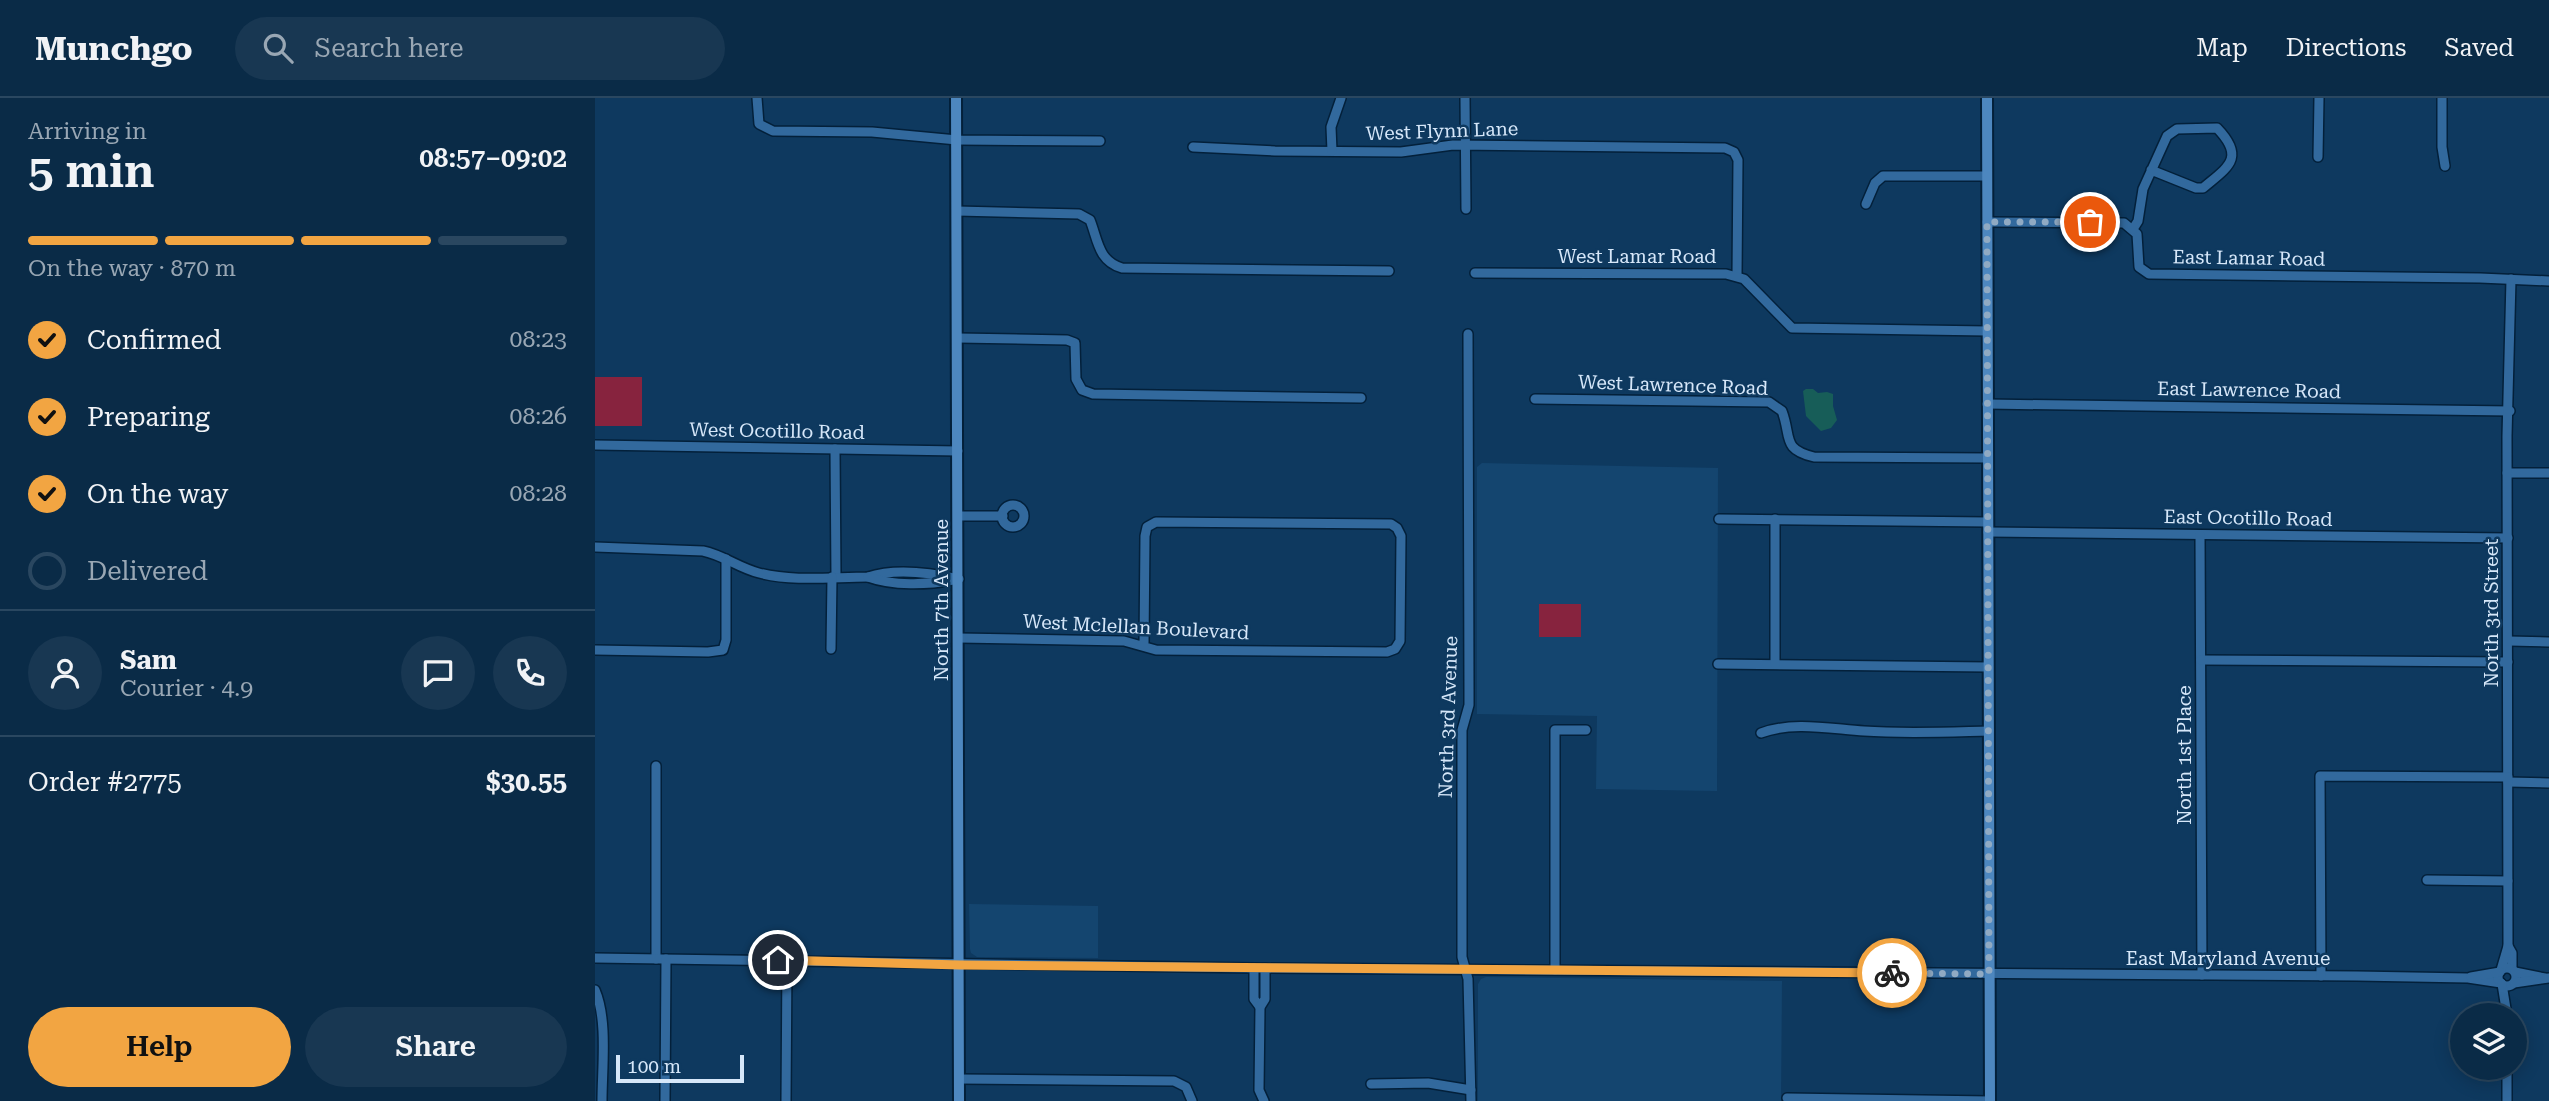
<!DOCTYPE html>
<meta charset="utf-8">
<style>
body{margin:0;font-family:"Roboto Serif",serif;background:#183752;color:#f1f3f6;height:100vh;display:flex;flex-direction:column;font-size:26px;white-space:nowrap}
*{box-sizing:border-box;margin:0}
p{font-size:23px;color:#99a7b4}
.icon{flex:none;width:38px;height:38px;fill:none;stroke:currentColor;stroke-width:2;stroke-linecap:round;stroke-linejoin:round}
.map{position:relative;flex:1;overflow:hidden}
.sheet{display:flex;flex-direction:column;background:#0a2b47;width:595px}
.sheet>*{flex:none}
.controls{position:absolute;left:1855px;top:905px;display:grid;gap:14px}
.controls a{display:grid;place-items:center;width:77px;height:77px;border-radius:50%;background:#0a2b47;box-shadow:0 4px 18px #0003,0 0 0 2px #2a4760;font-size:35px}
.scale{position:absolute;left:21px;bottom:18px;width:128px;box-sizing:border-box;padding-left:7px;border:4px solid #d6e7f9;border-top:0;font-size:19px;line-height:24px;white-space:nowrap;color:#d6e7f9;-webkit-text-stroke:5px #0e395f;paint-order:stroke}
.pin{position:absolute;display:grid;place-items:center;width:60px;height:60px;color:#fff;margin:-30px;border:4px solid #fff;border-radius:50%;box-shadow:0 2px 7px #0007}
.courier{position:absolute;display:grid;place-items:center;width:70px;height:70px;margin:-35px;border:5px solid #f2a542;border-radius:50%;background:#fff;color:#222;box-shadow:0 2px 9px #0007}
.headline em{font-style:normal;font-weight:600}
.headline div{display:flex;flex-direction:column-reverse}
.headline{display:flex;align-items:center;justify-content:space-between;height:119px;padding:0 28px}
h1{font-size:46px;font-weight:600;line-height:52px}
.bar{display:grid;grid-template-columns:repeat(4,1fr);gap:10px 7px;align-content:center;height:84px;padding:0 28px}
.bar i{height:9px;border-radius:5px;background:#2a4760}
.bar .current{background:#f2a542}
.bar p{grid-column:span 4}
.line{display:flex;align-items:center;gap:18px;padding:0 28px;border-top:2px solid #2a4760}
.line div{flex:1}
.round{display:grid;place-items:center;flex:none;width:74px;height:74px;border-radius:37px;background:#183752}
ol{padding:0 28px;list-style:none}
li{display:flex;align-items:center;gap:21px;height:77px}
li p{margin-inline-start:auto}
li .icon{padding:7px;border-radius:50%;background:#f2a542;color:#111;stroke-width:4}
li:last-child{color:#99a7b4}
li i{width:38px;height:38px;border:4px solid #2a4760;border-radius:50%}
.button{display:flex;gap:14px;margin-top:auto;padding:14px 28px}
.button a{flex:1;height:80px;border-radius:42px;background:#f2a542;color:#111;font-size:28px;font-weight:600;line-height:80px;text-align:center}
.button a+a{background:#183752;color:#f1f3f6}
header{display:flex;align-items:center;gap:42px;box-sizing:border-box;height:98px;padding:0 35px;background:#0a2b47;border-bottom:2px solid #2a4760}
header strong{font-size:33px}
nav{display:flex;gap:38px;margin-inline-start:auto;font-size:24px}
.search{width:490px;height:63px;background:#183752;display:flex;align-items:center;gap:18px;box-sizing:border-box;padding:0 24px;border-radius:38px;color:#99a7b4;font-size:26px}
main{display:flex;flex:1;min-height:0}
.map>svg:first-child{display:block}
.built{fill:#14456f}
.green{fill:#87233e}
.water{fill:#175d58}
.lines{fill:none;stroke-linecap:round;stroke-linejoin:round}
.minor-casing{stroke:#03203a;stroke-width:12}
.major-casing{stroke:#03203a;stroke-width:14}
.minor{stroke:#32699d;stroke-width:9}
.major{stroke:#4d87bf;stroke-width:10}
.done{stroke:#90aac3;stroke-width:7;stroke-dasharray:0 12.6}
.route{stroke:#f2a542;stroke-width:9}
.labels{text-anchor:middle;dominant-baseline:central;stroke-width:5;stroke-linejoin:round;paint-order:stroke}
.street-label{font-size:19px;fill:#d6e7f9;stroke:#0e395f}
</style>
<header>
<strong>Munchgo</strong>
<div class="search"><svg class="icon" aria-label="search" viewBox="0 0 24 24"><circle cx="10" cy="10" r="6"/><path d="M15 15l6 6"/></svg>Search here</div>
<nav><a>Map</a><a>Directions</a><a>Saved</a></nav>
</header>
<main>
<section class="sheet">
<div class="headline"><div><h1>5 min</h1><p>Arriving in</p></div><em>08:57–09:02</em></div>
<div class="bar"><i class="current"></i><i class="current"></i><i class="current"></i><i></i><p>On the way · 870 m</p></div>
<ol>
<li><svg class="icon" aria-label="check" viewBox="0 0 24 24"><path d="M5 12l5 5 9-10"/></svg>Confirmed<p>08:23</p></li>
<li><svg class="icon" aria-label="check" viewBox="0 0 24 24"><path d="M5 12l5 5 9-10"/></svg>Preparing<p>08:26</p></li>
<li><svg class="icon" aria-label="check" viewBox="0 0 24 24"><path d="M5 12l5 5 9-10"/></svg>On the way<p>08:28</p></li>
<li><i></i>Delivered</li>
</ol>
<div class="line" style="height:126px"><a class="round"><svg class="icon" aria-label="person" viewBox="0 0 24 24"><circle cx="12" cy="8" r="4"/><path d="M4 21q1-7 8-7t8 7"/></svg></a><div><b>Sam</b><p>Courier · 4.9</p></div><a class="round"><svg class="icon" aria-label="chat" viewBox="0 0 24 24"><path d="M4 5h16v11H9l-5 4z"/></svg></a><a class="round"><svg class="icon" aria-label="phone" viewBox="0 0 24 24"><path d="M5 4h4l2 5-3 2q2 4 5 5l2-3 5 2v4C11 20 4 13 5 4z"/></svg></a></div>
<div class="line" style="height:91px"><div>Order #2775</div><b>$30.55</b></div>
<div class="button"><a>Help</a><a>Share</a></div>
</section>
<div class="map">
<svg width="1954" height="1003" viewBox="0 0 1954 1003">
<rect width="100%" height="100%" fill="#0e395f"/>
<g class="built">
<polygon points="887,365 1123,370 1122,693 1001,691 1002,618 882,616 882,369"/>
<polygon points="374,806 503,808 503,860 382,859 376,855 375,851"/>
<polygon points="891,879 1187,883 1186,1003 883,1003 883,886 886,881"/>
</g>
<g class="green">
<rect x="0" y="279" width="47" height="49"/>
<rect x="944" y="506" width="42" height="33"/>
</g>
<polygon class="water" points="1211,291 1218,291 1223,295 1232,294 1238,296 1238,308 1242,322 1236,330 1226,333 1211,318 1208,293"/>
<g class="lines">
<g class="minor-casing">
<g id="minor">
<polyline points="162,0 164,26 178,33 277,34 362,42 505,43"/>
<polyline points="870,0 871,111"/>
<polyline points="1847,0 1847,49 1850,68"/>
<polyline points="598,49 680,53 806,54 858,47 1130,50 1139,54 1143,62 1142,178"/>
<polyline points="737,53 736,29 746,0"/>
<polyline points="1723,59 1724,0"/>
<polyline points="1271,106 1280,85 1288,78 1392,78"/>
<path d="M362 113 484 116 495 122C503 142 503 163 527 170L794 173"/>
<polyline points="1392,124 1529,125 1542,136 1544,169 1554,176 1885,180 1954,183"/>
<path d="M1538 131 1543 123 1548 91 1572 38 1582 31 1622 30C1651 60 1633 69 1608 90H1601L1556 72"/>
<polyline points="880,175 1131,176 1149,181 1197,230 1392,233"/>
<polyline points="873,236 874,591 874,607 867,632 867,859 873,881 876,1003"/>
<polyline points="363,240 472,242 480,245 481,281 487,292 498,296 766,300"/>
<path d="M940 301 1174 304 1187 313C1197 339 1186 351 1219 359L1393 360"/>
<polyline points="1392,306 1915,313"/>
<polyline points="0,347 363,353"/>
<polyline points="240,351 241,479"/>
<polyline points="1912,375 1954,375"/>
<circle cx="418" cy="418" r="11"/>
<polyline points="363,418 408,418"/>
<polyline points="1124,421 1393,424"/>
<polyline points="1393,434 1913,440"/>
<polyline points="1605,437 1607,877"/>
<path d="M0 449 108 453C128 457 144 470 164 475 198 484 238 479 273 479 300 470 337 475 364 481"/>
<path d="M273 479C298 488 332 487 358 482"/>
<polyline points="364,540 529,543 561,552 792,554 800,551 805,543 806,438 802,430 796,426 561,424 552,429 550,438 549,547"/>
<polyline points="1914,543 1954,544"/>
<polyline points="236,551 237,479"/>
<polyline points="0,552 113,554 128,552 131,542 131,461"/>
<polyline points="1606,562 1913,564"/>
<polyline points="1123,566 1393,569"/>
<polyline points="1180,566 1180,421"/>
<path d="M1166 635C1198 623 1236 631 1269 633 1310 636 1353 634 1394 633"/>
<polyline points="61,668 61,861"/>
<polyline points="1913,684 1954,685"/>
<polyline points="1832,782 1913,783"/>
<polyline points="1913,848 1917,855 1917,871"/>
<polyline points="0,860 659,870 1762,878 1873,880 1906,885"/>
<circle cx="1912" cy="879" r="9"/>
<polyline points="659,870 659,901 665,909"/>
<polyline points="960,872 960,632 991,632"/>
<polyline points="1906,872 1913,848 1912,338 1916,181"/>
<polyline points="1920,874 1950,880"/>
<polyline points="1726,878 1725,678 1913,679"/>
<polyline points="1876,879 1905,874"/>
<polyline points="1919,885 1954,880"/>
<polyline points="1907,886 1912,917"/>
<path d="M0 892C13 922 7 970 7 1003"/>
<polyline points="1912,970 1912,1003"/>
<polyline points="364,981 579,983 591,989 597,1003"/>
<polyline points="776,986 833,985 876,992"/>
<polyline points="1192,1000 1395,1003"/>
<polyline points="70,1003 71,861"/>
<polyline points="191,1003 192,862"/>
<polyline points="669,1003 664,992 665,909 670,901 670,870"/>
</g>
</g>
<g class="major-casing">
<g id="major">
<polyline points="361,0 364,1003"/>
<polyline points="1392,0 1395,1003"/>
</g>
</g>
<use href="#minor" class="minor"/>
<use href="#major" class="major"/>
</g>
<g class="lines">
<polyline class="done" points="1297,875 1394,876 1392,124 1495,124"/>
<polyline class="route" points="183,862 365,867 1297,875"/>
</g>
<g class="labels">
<g class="street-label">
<text transform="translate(847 33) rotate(-2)">West Flynn Lane</text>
<text x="1042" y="158">West Lamar Road</text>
<text transform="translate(1654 160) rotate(1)">East Lamar Road</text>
<text transform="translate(1078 287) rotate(2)">West Lawrence Road</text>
<text transform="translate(1654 292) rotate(1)">East Lawrence Road</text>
<text transform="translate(182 333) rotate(1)">West Ocotillo Road</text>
<text transform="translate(1653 420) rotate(1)">East Ocotillo Road</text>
<text transform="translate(346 502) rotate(-90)">North 7th Avenue</text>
<text transform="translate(1896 515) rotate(-90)">North 3rd Street</text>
<text transform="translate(541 529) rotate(3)">West Mclellan Boulevard</text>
<text transform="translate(853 619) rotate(-88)">North 3rd Avenue</text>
<text transform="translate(1589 657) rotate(-90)">North 1st Place</text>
<text x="1633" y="860">East Maryland Avenue</text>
</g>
</g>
</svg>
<div class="controls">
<a><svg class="icon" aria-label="layers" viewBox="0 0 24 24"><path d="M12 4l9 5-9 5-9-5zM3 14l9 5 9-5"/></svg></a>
</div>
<div class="scale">100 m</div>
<div class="pin" style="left:1495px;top:124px;background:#ea580c"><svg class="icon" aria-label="bag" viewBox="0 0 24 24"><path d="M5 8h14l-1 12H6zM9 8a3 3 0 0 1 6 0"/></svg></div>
<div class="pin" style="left:183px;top:862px;background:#1f2937"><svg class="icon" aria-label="home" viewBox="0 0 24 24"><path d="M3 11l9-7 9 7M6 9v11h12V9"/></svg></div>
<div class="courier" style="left:1297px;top:875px"><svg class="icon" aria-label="bike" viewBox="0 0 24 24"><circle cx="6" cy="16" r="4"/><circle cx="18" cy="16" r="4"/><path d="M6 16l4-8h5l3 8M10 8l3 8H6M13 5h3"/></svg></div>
</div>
</main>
